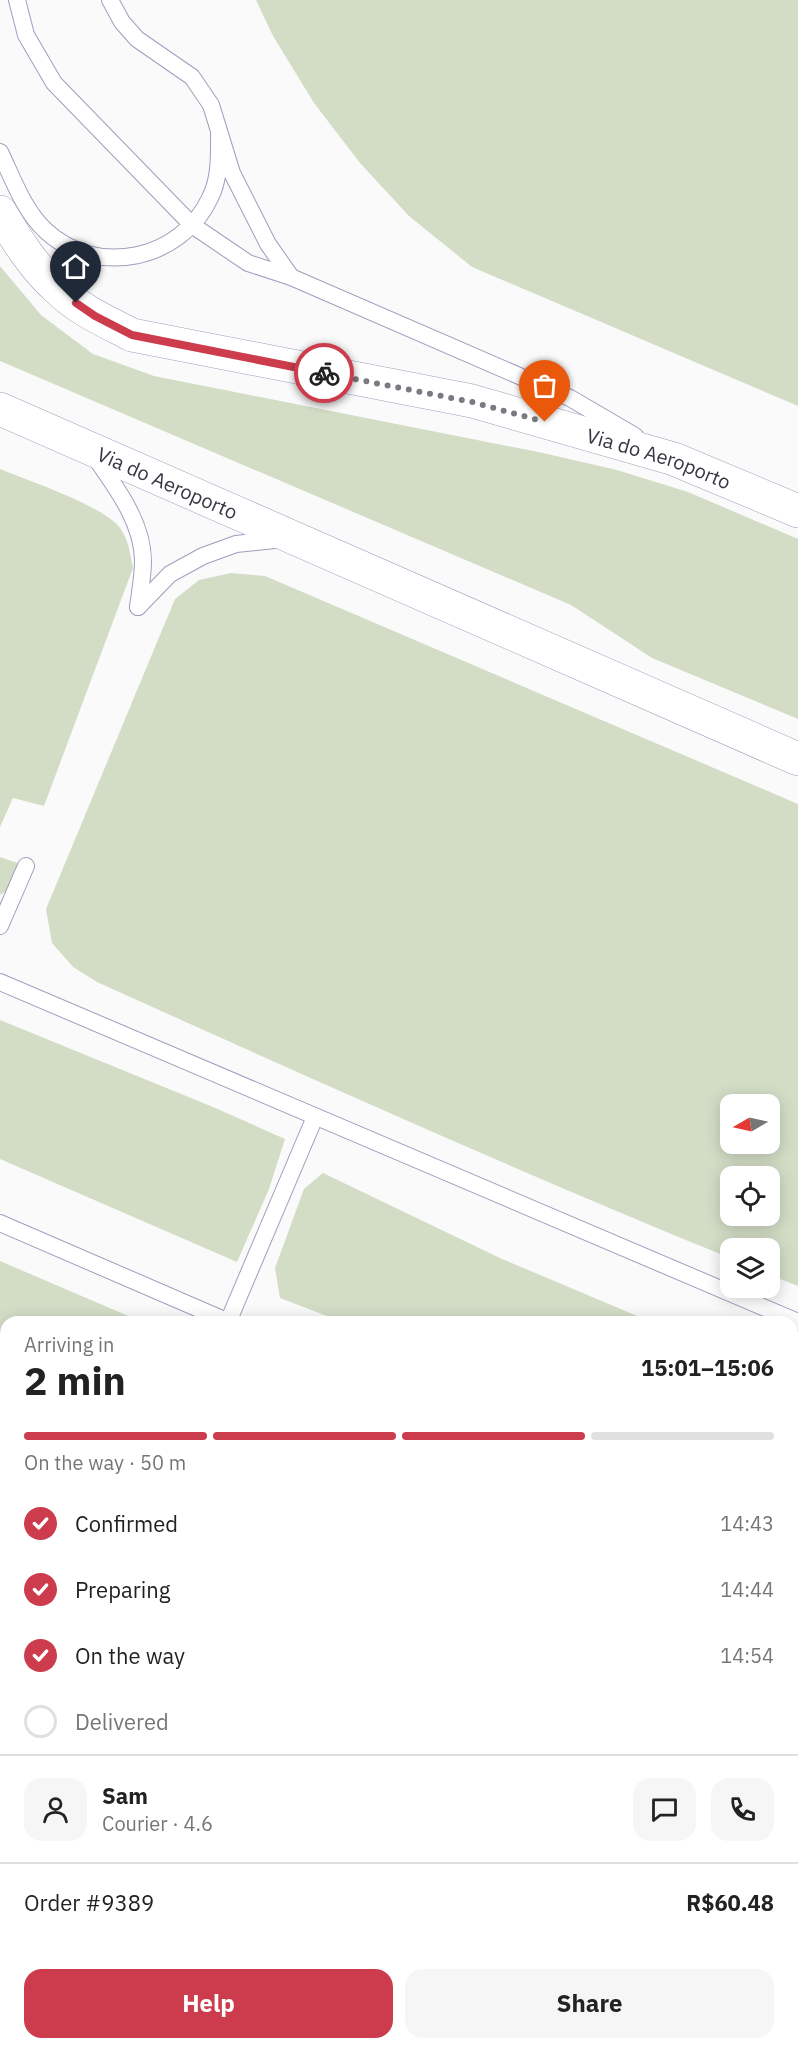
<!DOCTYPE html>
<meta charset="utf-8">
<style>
body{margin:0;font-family:"IBM Plex Sans",sans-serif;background:#f6f6f6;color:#222;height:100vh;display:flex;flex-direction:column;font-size:22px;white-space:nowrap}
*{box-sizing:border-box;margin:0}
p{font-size:20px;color:#767676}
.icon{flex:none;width:33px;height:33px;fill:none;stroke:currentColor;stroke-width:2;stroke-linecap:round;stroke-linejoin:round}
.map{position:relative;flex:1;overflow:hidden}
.drawer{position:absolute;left:0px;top:1316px;width:798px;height:734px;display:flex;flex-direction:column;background:#fff;border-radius:18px 18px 0 0;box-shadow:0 3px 15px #0003}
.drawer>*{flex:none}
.needle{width:39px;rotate:261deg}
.tools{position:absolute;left:720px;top:1094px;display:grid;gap:12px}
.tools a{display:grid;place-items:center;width:60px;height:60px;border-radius:12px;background:#fff;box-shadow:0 3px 15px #0003;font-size:30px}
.pin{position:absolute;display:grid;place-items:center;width:51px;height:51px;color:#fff;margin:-62px -26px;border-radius:50% 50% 50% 0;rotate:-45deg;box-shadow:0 0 6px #0007}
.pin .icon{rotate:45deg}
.courier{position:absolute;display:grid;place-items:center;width:60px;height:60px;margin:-30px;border:4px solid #cc3c4c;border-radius:50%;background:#fff;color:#222;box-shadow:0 2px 8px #0007}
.headline em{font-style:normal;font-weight:800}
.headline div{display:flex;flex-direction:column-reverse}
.headline{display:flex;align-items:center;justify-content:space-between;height:102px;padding:0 24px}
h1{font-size:39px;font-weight:800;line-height:45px}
.bar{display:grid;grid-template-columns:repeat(4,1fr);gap:9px 6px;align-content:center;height:72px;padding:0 24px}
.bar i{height:8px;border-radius:4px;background:#e0e0e0}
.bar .active{background:#cc3c4c}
.bar p{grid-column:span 4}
.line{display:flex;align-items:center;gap:15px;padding:0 24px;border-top:2px solid #e0e0e0}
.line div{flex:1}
.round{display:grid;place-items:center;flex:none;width:63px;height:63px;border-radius:18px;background:#f6f6f6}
ol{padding:0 24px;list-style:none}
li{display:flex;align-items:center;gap:18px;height:66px}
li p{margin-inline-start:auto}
li .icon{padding:6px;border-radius:50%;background:#cc3c4c;color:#fff;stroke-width:4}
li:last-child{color:#767676}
li i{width:33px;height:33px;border:3px solid #e0e0e0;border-radius:50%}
.primary-button{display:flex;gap:12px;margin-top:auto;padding:12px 24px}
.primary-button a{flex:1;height:69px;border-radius:18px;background:#cc3c4c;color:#fff;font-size:24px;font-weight:800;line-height:69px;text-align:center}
.primary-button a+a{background:#f6f6f6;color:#222}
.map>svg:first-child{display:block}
.green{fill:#d3ddc6;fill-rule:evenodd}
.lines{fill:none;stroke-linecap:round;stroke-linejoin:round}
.lane-casing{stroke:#a19dbd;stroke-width:18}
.secondary-casing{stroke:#a19dbd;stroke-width:34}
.lane{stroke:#fff;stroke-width:16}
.secondary{stroke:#fff;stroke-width:33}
.done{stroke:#7b7a82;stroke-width:6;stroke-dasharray:0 10.8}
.route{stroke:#cc3c4c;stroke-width:8}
.labels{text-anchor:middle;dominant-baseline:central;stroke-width:4.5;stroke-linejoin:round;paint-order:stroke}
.street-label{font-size:20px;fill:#363542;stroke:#fff}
</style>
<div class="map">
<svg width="798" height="2048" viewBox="0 0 798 2048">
<rect width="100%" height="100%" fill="#fafafa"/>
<g class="green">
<polygon points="256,0 798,0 798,406 472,267 409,216 360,163 314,103 273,36"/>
<polygon points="0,266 41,315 93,354 154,376 543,453 617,470 688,492 798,539 798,719 652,658 571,605 0,361"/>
<path d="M0 469C27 480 106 507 120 528 129 541 130 553 133 568L44 806 13 798 0 827Z"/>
<path d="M231 573 265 576 798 804V1286L770 1275V1248H730V1258C517 1171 307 1077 97 982L73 967 52 943 46 909 175 599 199 580ZM730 1104H770V1143H730ZM730 1176H770V1215H730Z"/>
<polygon points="0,857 26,866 19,882 0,895"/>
<polygon points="0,1020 213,1107 285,1139 269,1189 237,1262 0,1159"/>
<polygon points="323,1173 500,1258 649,1321 340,1321 280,1298 275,1268 304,1189"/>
<polygon points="0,1261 140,1321 6,1322 6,1800 0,1814"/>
<polygon points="792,1382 798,1385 798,1504 792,1502"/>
<polygon points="792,1605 798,1608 798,1908 792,1922"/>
<polygon points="6,1853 6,2043 324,2043 322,2048 0,2048 0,1867"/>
<polygon points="798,1988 798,2048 773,2048 775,2043 792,2043 792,2002"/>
<polygon points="352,2043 740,2043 738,2048 350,2048"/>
</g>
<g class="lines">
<g class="lane-casing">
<g id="lane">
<polyline points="17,0 26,35 54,83 192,225 248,263 291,277 570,398 635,436"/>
<polyline points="110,0 122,22 137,39 192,77 211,105 232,173 268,244 291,277"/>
<path d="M0 152C13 179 24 211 46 231 97 278 181 260 210 198 220 178 219 157 219 135"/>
<path d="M94 456C115 486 143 522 143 561 143 576 140 592 138 607"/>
<polyline points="138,607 170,574 203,556 236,544 284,539"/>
<polyline points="0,926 26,866"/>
<polyline points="0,982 798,1322"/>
<polyline points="0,1223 229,1322"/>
<polyline points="228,1322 315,1117"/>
<polyline points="792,1564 798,1566"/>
<polyline points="0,1857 6,1843"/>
<polyline points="792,1963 798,1949"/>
<polyline points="338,2048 340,2043"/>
<polyline points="755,2048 757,2043"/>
</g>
</g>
<g class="secondary-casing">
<g id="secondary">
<path id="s1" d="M0 212C16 239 34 268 58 289 78 309 107 322 132 335L472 401 674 459 798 511"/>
<path id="s2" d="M0 409 798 759"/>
</g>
</g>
<use href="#lane" class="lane"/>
<use href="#secondary" class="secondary"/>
</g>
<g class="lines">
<polyline class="done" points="324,373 472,402 545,422"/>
<polyline class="route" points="76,303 95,316 132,335 324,373"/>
</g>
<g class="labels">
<g class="street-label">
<text stroke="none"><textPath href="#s1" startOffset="726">Via do Aeroporto</textPath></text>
<text stroke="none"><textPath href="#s2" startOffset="183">Via do Aeroporto</textPath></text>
</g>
</g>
</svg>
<div class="tools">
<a><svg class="needle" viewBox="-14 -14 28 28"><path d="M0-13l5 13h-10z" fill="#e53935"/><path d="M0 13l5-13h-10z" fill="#767676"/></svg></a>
<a><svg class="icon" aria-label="locate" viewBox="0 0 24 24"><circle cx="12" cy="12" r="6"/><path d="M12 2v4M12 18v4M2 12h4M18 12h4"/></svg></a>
<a><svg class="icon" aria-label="layers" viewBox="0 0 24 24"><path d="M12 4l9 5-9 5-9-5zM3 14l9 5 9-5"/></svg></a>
</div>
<div class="pin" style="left:545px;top:422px;background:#ea580c"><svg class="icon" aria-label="bag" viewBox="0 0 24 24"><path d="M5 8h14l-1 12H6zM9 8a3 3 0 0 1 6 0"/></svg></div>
<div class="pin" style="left:76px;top:303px;background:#1f2937"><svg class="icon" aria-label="home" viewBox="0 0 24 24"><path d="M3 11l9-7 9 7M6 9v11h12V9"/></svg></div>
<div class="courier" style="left:324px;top:373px"><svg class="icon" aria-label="bike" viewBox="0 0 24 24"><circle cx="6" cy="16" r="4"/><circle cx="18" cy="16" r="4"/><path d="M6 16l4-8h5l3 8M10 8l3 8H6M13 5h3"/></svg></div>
<section class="drawer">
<div class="headline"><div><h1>2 min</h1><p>Arriving in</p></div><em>15:01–15:06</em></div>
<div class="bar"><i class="active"></i><i class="active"></i><i class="active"></i><i></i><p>On the way · 50 m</p></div>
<ol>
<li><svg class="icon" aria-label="check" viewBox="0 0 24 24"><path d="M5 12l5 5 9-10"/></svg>Confirmed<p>14:43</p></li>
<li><svg class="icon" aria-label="check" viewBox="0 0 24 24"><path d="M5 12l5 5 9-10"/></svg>Preparing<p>14:44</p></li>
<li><svg class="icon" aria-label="check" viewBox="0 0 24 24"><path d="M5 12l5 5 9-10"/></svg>On the way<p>14:54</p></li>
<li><i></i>Delivered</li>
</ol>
<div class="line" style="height:108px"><a class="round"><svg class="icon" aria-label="person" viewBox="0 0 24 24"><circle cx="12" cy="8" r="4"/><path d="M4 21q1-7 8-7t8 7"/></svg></a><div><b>Sam</b><p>Courier · 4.6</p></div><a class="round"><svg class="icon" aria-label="chat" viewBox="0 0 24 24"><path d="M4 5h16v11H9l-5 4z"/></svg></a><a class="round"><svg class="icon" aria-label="phone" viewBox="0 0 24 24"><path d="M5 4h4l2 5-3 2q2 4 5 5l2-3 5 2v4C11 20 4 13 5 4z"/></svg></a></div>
<div class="line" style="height:78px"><div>Order #9389</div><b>R$60.48</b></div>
<div class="primary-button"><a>Help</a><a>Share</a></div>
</section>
</div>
